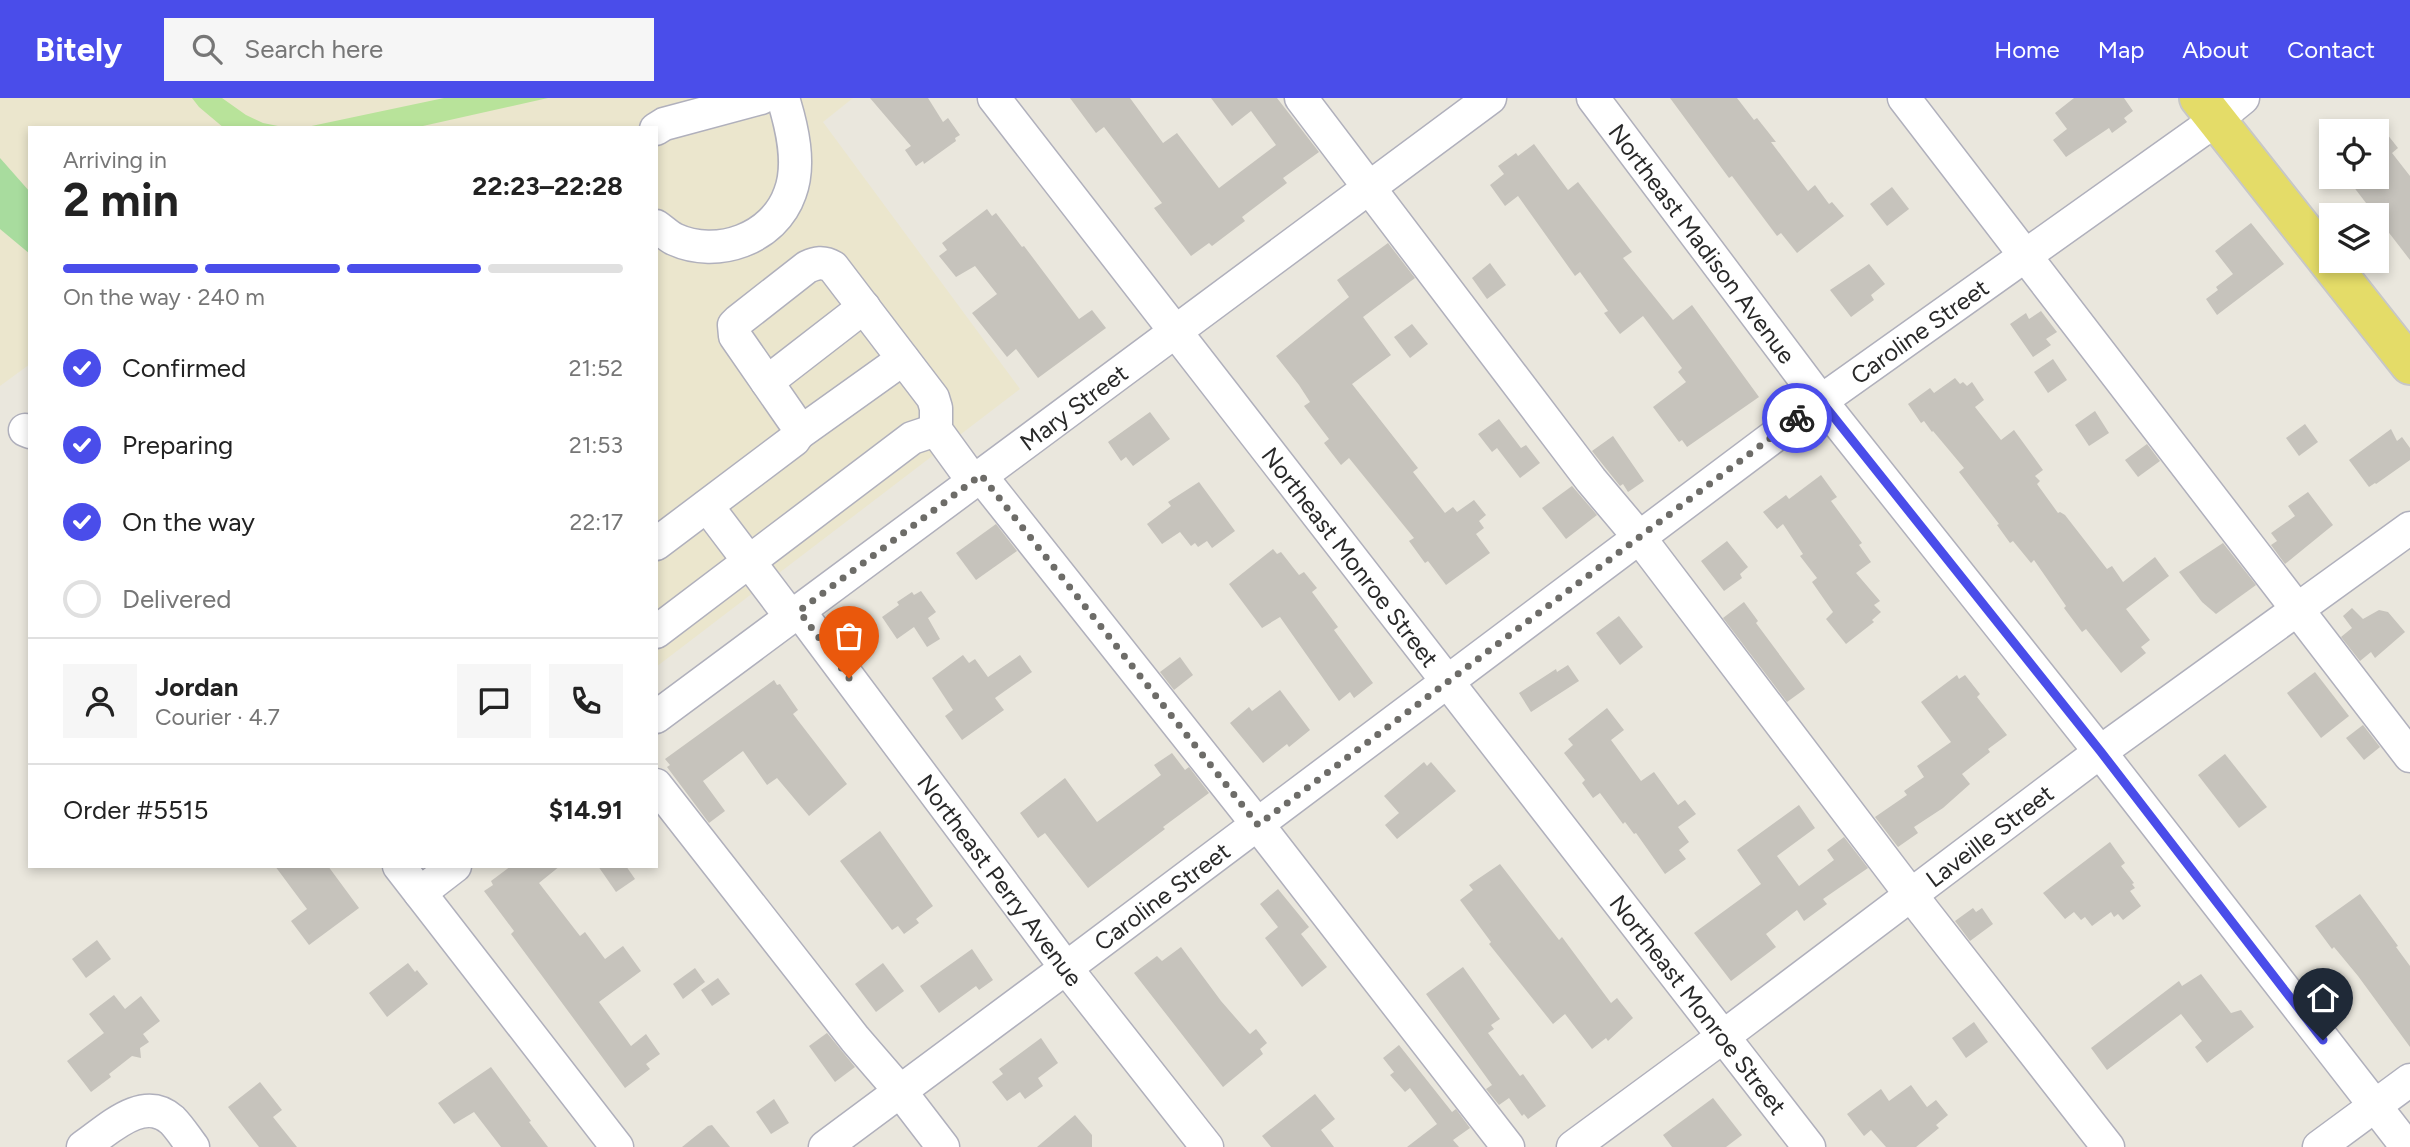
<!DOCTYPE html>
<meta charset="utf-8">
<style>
body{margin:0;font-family:Figtree,sans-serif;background:#f6f6f6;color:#222;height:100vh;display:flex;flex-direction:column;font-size:26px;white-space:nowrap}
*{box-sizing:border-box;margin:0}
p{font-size:23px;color:#767676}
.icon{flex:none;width:38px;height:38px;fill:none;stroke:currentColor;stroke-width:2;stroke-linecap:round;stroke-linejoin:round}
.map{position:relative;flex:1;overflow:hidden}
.panel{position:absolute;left:28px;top:28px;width:630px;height:742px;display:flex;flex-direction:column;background:#fff;border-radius:0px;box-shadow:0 4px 10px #0003}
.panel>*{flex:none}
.tools{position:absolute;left:2319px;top:21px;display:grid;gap:14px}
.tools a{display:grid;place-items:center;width:70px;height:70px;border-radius:0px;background:#fff;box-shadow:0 4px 10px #0003;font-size:35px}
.pin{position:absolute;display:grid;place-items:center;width:60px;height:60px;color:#fff;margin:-72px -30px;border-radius:50% 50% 50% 0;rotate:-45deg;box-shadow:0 0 7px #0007}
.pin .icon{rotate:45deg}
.courier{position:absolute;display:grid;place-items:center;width:70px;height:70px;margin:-35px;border:5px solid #4a4dea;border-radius:50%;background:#fff;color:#222;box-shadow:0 2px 9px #0007}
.headline em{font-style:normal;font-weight:700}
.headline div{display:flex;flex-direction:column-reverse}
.headline{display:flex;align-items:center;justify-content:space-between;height:119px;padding:0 35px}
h1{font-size:46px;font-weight:700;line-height:52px}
.bar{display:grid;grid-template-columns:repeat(4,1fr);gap:10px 7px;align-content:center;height:84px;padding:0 35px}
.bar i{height:9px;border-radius:5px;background:#e0e0e0}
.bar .current{background:#4a4dea}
.bar p{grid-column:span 4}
.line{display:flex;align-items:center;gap:18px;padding:0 35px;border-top:2px solid #e0e0e0}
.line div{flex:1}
.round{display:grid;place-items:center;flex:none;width:74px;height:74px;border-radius:0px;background:#f6f6f6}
ol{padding:0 35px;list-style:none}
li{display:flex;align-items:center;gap:21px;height:77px}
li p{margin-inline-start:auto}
li .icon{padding:7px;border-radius:50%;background:#4a4dea;color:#fff;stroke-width:4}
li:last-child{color:#767676}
li i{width:38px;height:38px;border:4px solid #e0e0e0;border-radius:50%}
header{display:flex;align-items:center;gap:42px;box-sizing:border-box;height:98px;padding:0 35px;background:#4a4dea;color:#fff}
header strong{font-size:33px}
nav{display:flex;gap:38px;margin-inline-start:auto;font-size:24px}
.search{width:490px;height:63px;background:#f6f6f6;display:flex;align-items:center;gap:18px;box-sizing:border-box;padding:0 24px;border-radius:0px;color:#767676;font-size:26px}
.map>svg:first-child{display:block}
.education{fill:#ebe6cd}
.green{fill:#a8dc9e}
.pitch{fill:#b8e39a}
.building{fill:#c6c3bc}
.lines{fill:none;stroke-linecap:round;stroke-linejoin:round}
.minor-casing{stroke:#b0b0bc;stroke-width:35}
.major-casing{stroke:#c7c7c7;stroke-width:42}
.minor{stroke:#fff;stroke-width:32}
.major{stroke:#e4dc68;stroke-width:38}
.done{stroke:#6d6c68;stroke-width:7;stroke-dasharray:0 12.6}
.route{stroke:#4a4dea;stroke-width:9}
.labels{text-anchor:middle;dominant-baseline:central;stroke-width:5;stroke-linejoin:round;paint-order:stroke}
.street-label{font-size:24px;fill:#292929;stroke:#fff}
</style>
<header>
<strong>Bitely</strong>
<div class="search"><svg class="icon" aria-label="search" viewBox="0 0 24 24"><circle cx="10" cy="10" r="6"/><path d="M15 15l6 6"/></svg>Search here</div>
<nav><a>Home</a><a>Map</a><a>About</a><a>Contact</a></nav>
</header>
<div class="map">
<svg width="2410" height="1049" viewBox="0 0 2410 1049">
<rect width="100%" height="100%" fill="#eae7dd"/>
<polygon class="education" points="0,0 853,0 823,24 1020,291 656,569 656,30 30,30 30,266 0,288"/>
<polygon class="green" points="0,60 30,94 30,156 0,131"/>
<polygon class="pitch" points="192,0 222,0 246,17 263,25 283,29 302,30 444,0 548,0 414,30 224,30 199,9"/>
<g class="building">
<polygon points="870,0 928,0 943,24 948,20 960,37 955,40 956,43 924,66 923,63 916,68 905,52 911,48"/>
<polygon points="1070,0 1130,0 1163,45 1177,35 1219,90 1276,47 1251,13 1232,28 1211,0 1277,0 1319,54 1283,80 1287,85 1242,119 1245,123 1212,148 1209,145 1191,158 1154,110 1162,105 1104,29 1096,35"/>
<polygon points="1670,0 1737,0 1754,22 1757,20 1776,44 1771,44 1808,93 1815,87 1829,106 1832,104 1844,118 1797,155 1781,135 1777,138 1732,78 1729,80"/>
<polygon points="2074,0 2124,0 2133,13 2124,20 2127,24 2112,35 2109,30 2066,59 2053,42 2067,31 2055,15"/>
<polygon points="2376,22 2398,50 2392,55 2410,78 2410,162 2346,79 2376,79"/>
<polygon points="1534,46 1568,92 1578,84 1632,154 1623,160 1673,222 1692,207 1759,299 1687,349 1682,342 1679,344 1653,309 1686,284 1678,274 1682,270 1643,218 1620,236 1604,215 1608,213 1580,174 1575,178 1518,98 1505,108 1490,87 1504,76 1498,68 1516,55 1518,58"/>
<polygon points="1892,89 1909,111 1887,128 1870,106"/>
<polygon points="987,111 992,118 996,115 1022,149 1024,148 1079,221 1092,212 1106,230 1038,280 1016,251 1007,259 972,215 997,196 975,168 956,179 939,158 947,152 942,145"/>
<polygon points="2251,125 2284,166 2217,217 2206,201 2218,192 2216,189 2233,176 2215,153"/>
<polygon points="1388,145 1415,180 1363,219 1391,257 1352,286 1418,370 1413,374 1445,415 1453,409 1457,414 1474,402 1486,417 1479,423 1484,430 1476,436 1490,455 1446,487 1428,463 1425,465 1409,443 1414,440 1349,360 1341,367 1324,345 1329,341 1304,308 1310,304 1299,287 1276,258 1349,199 1337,182"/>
<polygon points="1490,165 1506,187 1487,201 1472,180"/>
<polygon points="1869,166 1885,186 1871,197 1874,202 1851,219 1830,192"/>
<polygon points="2041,213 2057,234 2046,241 2051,247 2033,259 2010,226 2026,215 2029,221"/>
<polygon points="1412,226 1428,246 1410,260 1394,239"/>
<polygon points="2053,261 2067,282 2048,295 2034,274"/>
<polygon points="1955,280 1960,286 1963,284 1967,288 1972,284 1984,302 1975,309 2001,342 2014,332 2043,372 2035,378 2040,383 2037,386 2058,415 2060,414 2065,417 2107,471 2112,468 2123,484 2155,459 2169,478 2126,511 2150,542 2141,549 2146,555 2121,575 2086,531 2082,534 2064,510 2066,508 2034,462 2031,465 2013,443 2010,445 1997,427 1999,426 1959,374 1964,370 1933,333 1932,334 1924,323 1921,325 1908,306 1930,290 1934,295"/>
<polygon points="2095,313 2109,335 2089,348 2075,327"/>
<polygon points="1150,314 1170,341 1133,368 1126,359 1121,363 1108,344"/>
<polygon points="1499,321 1521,350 1526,347 1540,365 1520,380 1497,350 1492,354 1478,336"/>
<polygon points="2305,326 2318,344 2299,358 2286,340"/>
<polygon points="2391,331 2397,343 2402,339 2410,350 2410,362 2376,386 2375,385 2369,389 2349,362"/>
<polygon points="1613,338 1644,383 1628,394 1623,386 1620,388 1592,353"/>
<polygon points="2147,346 2160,363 2138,379 2125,362"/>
<polygon points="1821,377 1837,399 1831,403 1862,445 1859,447 1871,464 1856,475 1880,503 1874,507 1881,514 1872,522 1874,524 1846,546 1826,521 1833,514 1812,484 1817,480 1800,458 1803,456 1783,426 1777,431 1763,414 1786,397 1789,401"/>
<polygon points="1199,384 1235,433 1212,450 1207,443 1198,449 1195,445 1191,448 1180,434 1162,446 1147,426 1171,408 1168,404"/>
<polygon points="1572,388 1597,417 1566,441 1542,410"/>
<polygon points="2308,394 2333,427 2285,466 2271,447 2277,443 2271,435 2295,418 2288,408"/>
<polygon points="996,426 1017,453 976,482 956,455"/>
<polygon points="1727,443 1748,469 1740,476 1742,480 1724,493 1701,463"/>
<polygon points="2223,445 2256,487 2216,516 2202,504 2179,474"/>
<polygon points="1273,451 1277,456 1281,454 1299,477 1304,474 1317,490 1312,494 1338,529 1334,532 1373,585 1354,600 1350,594 1339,603 1280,519 1262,530 1229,486"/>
<polygon points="921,493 936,514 928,520 940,541 927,549 914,529 897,541 882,519 899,507 897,504 912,494 914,497"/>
<polygon points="1744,504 1758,523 1756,525 1805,591 1787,604 1723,520"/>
<polygon points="2352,510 2363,521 2379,512 2388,514 2405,534 2375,560 2371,554 2360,563 2341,539 2352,530 2343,518"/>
<polygon points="1619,518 1643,549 1620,567 1596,535"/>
<polygon points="963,557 969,565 975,561 988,579 1020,557 1032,574 995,600 1004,612 962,642 945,618 953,612 932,580"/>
<polygon points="1180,559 1193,577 1174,592 1160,574"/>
<polygon points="1568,567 1579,583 1531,614 1519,595 1556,571 1557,574"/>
<polygon points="2315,574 2349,618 2321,640 2287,595"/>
<polygon points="1957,577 1959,581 1965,577 1980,596 1977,599 2007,637 1988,651 1990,654 1962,676 1970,686 1943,710 1914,729 1918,735 1898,749 1875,719 1907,697 1904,693 1924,679 1917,668 1951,644 1921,604"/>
<polygon points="774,582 777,587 780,586 798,612 793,616 847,686 809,718 777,680 767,687 743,653 703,683 725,713 709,725 667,669 670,667 665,661"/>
<polygon points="1280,592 1310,632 1289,649 1287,646 1263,665 1230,625 1249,609 1252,613"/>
<polygon points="1607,610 1624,632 1611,642 1641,683 1654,674 1678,707 1685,702 1696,716 1678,729 1689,744 1679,752 1686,761 1665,776 1636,735 1634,736 1625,724 1623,726 1600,695 1593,700 1582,685 1585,682 1564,655 1573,647 1568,641"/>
<polygon points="2363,627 2380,649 2364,662 2346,640"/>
<polygon points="1172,655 1185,672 1189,669 1209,695 1163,729 1165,731 1088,790 1045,735 1038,740 1020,715 1065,680 1097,724 1161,677 1154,667"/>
<polygon points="2225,656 2267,709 2239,730 2198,677"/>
<polygon points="1424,664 1427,668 1431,664 1456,693 1397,741 1385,727 1399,715 1384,698"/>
<polygon points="1799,707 1815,730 1777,758 1799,788 1834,762 1827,752 1844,739 1868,770 1823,801 1827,806 1804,823 1797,812 1766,836 1776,849 1731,883 1694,835 1761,786 1737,752"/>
<polygon points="880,733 933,808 916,821 919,825 904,836 898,828 892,832 840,763"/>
<polygon points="2110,744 2125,765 2121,768 2134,785 2132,786 2135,790 2130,793 2141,808 2123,822 2118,816 2114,819 2111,814 2092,828 2085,819 2081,822 2074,814 2065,821 2043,795"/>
<polygon points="1500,766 1559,842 1562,839 1611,905 1617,900 1633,920 1608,943 1606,940 1592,951 1565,916 1553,926 1489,846 1491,844 1460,802 1473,792 1469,787"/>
<polygon points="275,768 328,768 359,810 309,847 291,823 307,811"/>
<polygon points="511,768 560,768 539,785 580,838 585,834 605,861 623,848 641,873 599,904 631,948 646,936 660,956 646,966 650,971 625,990 511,836 514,833 484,793 493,787 491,783"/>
<polygon points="598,768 626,768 635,781 616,794"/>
<polygon points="1278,791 1309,829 1301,836 1327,869 1302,889 1265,840 1278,829 1260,806"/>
<polygon points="2360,796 2398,848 2396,849 2410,868 2410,949 2358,878 2334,849 2332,851 2315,828"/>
<polygon points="1973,810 1976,814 1982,810 1993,826 1970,843 1955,823"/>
<polygon points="97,842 111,861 86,880 72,861"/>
<polygon points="1181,849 1221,903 1248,934 1250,936 1256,931 1267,945 1260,951 1263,956 1223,989 1134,875 1157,858 1162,863"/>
<polygon points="972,851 993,882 979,892 976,888 939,915 920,888"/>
<polygon points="408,865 415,874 417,872 428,886 387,919 369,895"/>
<polygon points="883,865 904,893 876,914 855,886"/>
<polygon points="1463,869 1500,921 1491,927 1494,931 1488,935 1520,978 1523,976 1546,1008 1528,1021 1524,1016 1522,1018 1509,1000 1499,1007 1486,991 1492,987 1426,896"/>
<polygon points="695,870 705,884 683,901 673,886"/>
<polygon points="2201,876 2231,915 2241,912 2254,929 2207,965 2195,949 2202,943 2181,916 2107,972 2091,950 2179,883 2182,888"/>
<polygon points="718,880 730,896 712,908 701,892"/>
<polygon points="114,897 125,911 141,898 160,923 143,936 149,944 140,950 141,960 132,958 109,976 111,979 91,994 67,963 104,935 89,916"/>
<polygon points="1974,924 1988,944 1966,960 1952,940"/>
<polygon points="827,935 855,969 835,984 809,948"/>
<polygon points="1041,940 1058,965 1038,980 1043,988 1025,1001 1020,994 1007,1003 992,984 1003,976 999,971"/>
<polygon points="1399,947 1452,1014 1456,1011 1470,1030 1453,1042 1459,1049 1407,1049 1437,1026 1410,990 1405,994 1390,977 1394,974 1383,960"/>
<polygon points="491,969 531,1023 529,1024 548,1049 501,1049 474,1014 454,1026 438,1005"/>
<polygon points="260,984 282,1012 273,1019 297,1049 259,1049 228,1009"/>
<polygon points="1911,987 1927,1009 1936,1002 1948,1017 1936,1027 1939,1030 1916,1049 1886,1049 1871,1032 1864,1038 1847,1016 1881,991 1889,1003"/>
<polygon points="1315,996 1335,1021 1321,1032 1334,1049 1271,1049 1262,1038"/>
<polygon points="1713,1000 1742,1037 1726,1049 1672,1049 1663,1037"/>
<polygon points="774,1001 789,1025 771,1036 756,1014"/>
<polygon points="1075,1017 1092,1037 1092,1049 1037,1049"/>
<polygon points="712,1027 730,1049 682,1049 708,1028"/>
</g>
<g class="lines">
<g class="minor-casing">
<g id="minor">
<path id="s1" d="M994 0 1809 1049"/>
<polyline points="1301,0 1591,382 1639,439 1911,797 2108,1049"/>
<path id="s2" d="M1593 0 1821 303 2100 654 2407 1049"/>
<polyline points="1904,0 2410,658"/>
<polyline points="656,31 664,26 761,0"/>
<path d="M656 128C662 132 668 138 674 141 717 161 774 141 790 95 801 66 792 29 783 0"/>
<polyline points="767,284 864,209"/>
<polyline points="25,332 30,334"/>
<polyline points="798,336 903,261"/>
<polyline points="980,377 1258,727 1508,1049"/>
<polyline points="707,408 791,519"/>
<path d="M656 446 794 342 798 336 796 326 735 238 734 227 738 223 807 169C816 165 823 163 833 169L933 300 936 310V332L973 383"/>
<path id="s3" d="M799 513 1066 870 1207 1049"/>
<polyline points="656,534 912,340 936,332"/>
<path id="s4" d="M656 619 1490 0"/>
<polyline points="656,687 855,941 900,993 943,1049"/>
<polyline points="399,768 617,1049"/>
<polyline points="420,795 455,768"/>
<path d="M83 1049C108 1032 143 996 172 1022 180 1030 186 1040 193 1049"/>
<path id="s5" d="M825 1049 1066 870 1821 303 2216 22 2243 0"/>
<path id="s6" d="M1573 1049 1724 938 2100 654 2410 430"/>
<polyline points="2319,1049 2410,982"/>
</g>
</g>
<g class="major-casing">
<polyline id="major" points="2199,0 2410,267"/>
</g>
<use href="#minor" class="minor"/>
<use href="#major" class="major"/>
</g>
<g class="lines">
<polyline class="done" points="849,580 799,513 981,377 1258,727 1797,320"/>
<polyline class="route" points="1797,320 1821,303 2101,654 2323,942"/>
</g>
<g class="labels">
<g class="street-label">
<text stroke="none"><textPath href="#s2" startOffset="182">Northeast Madison Avenue</textPath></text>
<text stroke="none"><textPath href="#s5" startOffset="1365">Caroline Street</textPath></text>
<text stroke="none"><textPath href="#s4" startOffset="520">Mary Street</textPath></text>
<text stroke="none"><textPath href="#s1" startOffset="581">Northeast Monroe Street</textPath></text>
<text stroke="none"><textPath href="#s6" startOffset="520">Laveille Street</textPath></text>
<text stroke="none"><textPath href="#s3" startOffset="336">Northeast Perry Avenue</textPath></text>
<text stroke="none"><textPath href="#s5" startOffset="420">Caroline Street</textPath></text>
<text stroke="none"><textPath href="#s1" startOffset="1148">Northeast Monroe Street</textPath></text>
</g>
</g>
</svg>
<div class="tools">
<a><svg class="icon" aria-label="locate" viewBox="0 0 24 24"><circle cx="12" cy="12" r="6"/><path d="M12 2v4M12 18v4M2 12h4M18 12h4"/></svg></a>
<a><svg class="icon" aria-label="layers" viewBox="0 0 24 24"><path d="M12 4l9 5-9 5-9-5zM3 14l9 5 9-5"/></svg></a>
</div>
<div class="pin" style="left:849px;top:580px;background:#ea580c"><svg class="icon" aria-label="bag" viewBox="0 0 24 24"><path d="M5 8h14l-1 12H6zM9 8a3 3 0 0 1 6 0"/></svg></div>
<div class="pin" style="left:2323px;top:942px;background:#1f2937"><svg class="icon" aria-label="home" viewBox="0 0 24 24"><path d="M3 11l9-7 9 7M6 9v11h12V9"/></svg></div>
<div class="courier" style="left:1797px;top:320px"><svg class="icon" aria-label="bike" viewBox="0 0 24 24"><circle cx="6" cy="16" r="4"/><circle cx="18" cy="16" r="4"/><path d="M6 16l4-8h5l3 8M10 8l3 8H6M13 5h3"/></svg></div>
<section class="panel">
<div class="headline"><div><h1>2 min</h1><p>Arriving in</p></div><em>22:23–22:28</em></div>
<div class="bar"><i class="current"></i><i class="current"></i><i class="current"></i><i></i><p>On the way · 240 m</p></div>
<ol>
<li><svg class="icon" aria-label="check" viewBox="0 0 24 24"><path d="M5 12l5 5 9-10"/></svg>Confirmed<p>21:52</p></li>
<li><svg class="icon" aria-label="check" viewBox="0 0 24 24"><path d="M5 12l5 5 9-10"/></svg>Preparing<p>21:53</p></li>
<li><svg class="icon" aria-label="check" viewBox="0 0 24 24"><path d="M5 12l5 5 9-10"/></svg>On the way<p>22:17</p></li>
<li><i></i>Delivered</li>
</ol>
<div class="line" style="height:126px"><a class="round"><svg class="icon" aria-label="person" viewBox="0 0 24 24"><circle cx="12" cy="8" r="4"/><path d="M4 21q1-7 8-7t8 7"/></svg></a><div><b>Jordan</b><p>Courier · 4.7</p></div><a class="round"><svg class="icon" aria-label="chat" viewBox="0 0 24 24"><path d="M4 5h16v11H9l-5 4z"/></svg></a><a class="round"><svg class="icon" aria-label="phone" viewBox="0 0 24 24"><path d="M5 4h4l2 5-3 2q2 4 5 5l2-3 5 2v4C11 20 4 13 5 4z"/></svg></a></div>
<div class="line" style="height:91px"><div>Order #5515</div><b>$14.91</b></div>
</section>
</div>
